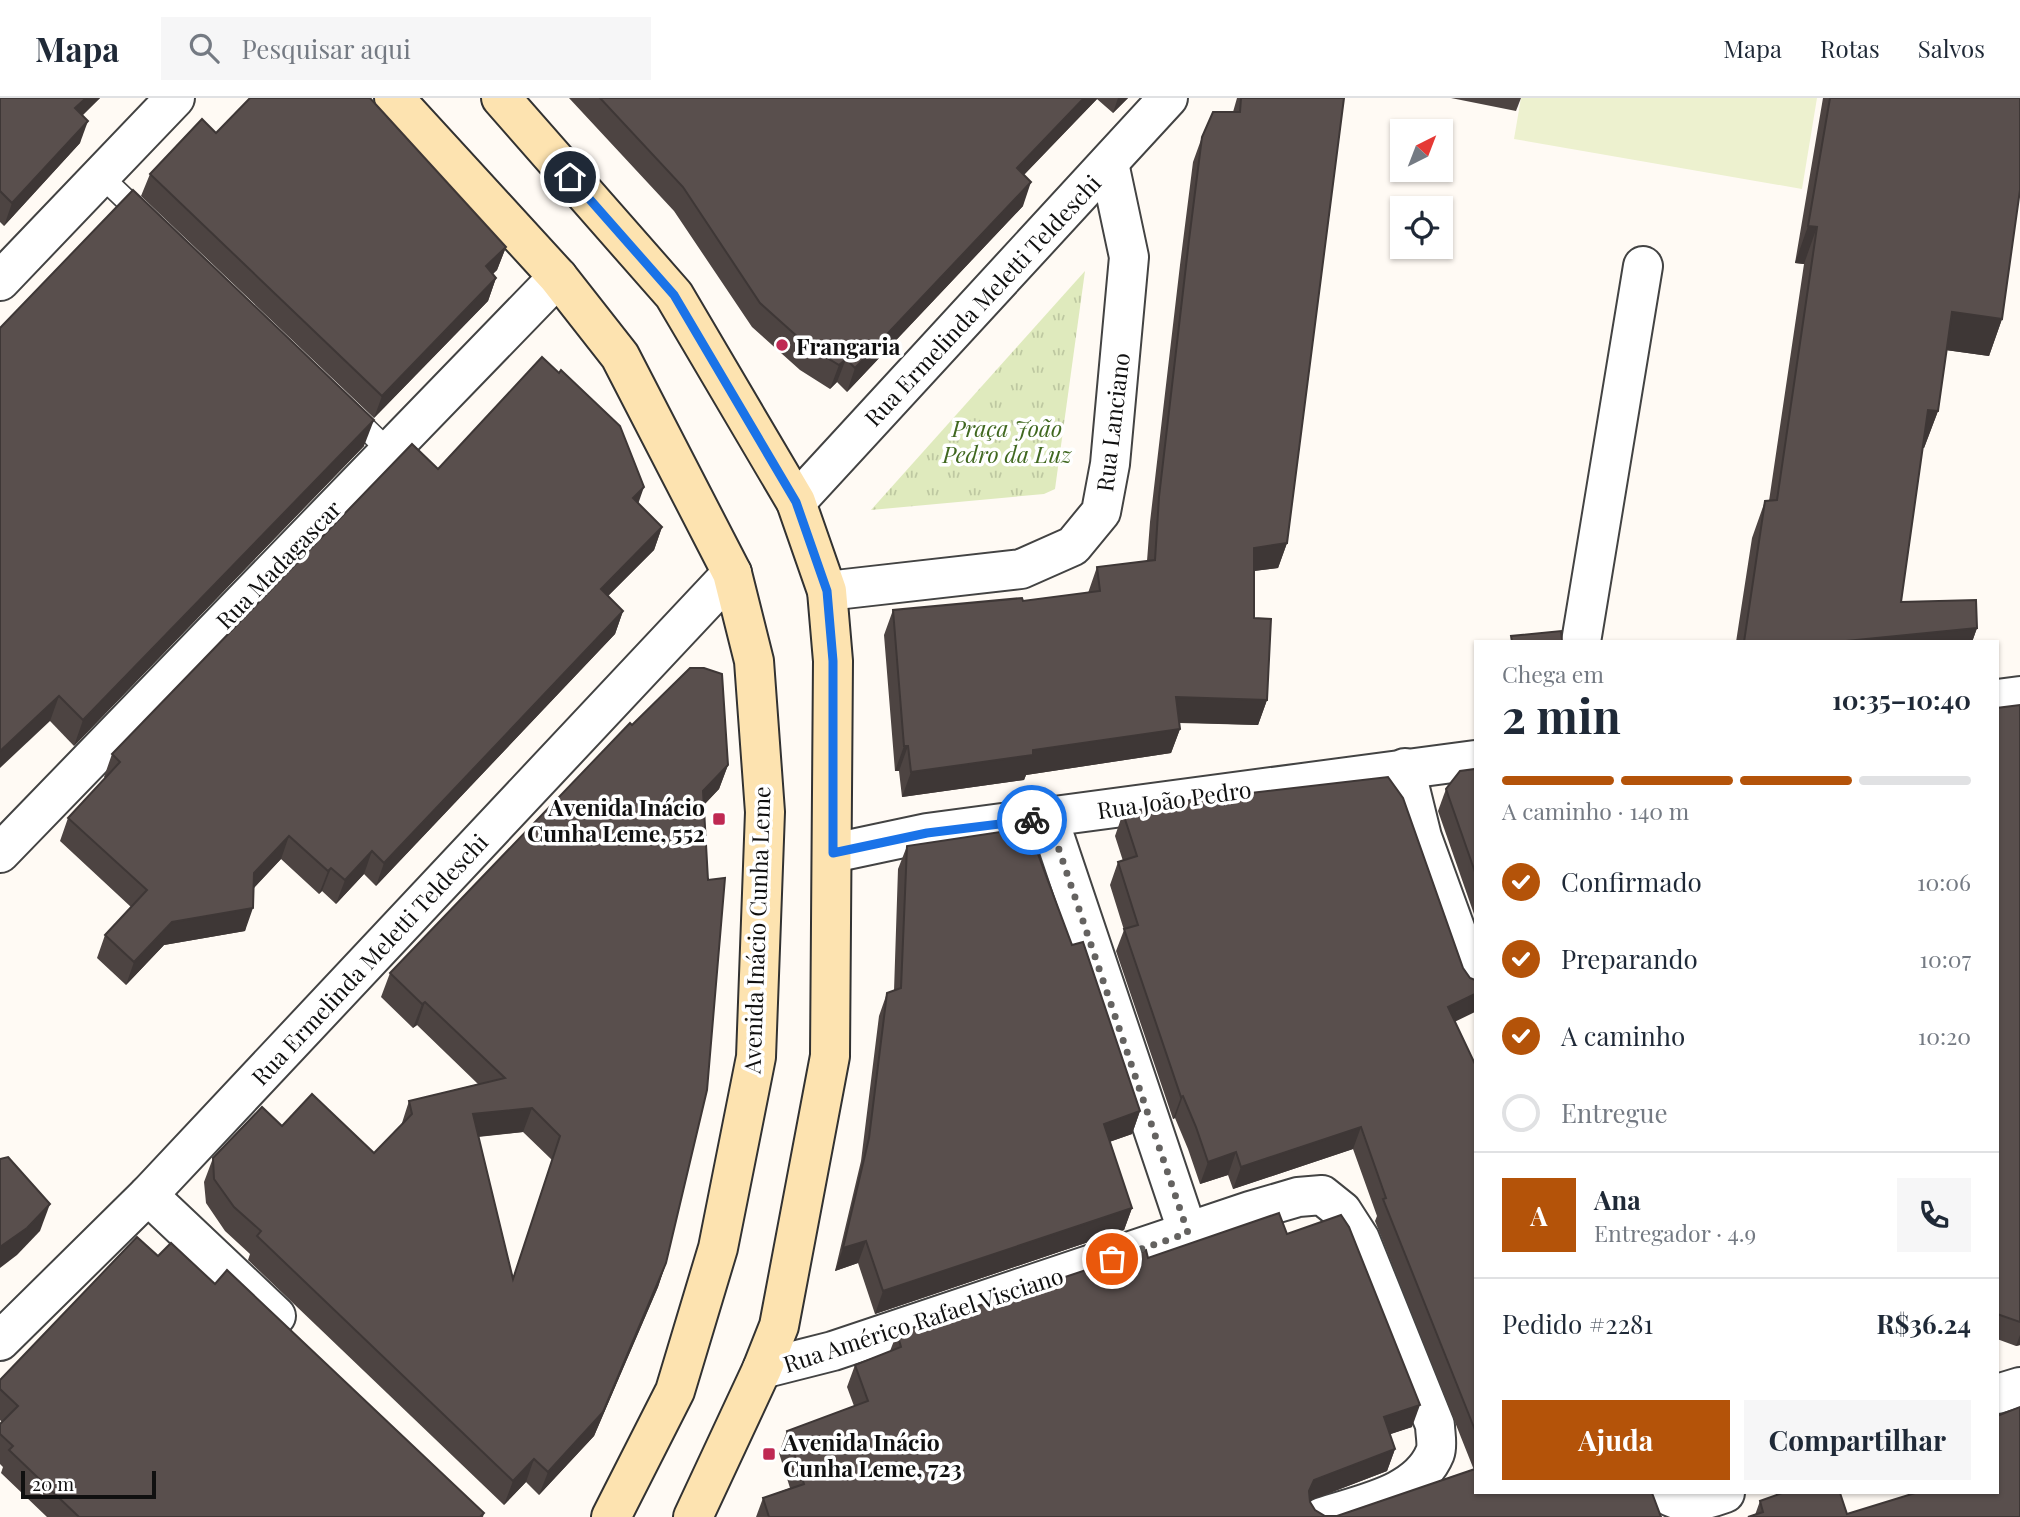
<!DOCTYPE html>
<html lang="pt">
<meta charset="utf-8">
<style>
body{margin:0;font-family:"Playfair Display",serif;background:#f6f6f7;color:#1f2937;height:100vh;display:flex;flex-direction:column;font-size:26px;white-space:nowrap}
*{box-sizing:border-box;margin:0}
p{font-size:23px;color:#747a83}
.icon{flex:none;width:38px;height:38px;fill:none;stroke:currentColor;stroke-width:2;stroke-linecap:round;stroke-linejoin:round}
.map{position:relative;flex:1;overflow:hidden}
.drawer{position:absolute;left:1474px;top:542px;width:525px;height:854px;display:flex;flex-direction:column;background:#fff;border-radius:0px;box-shadow:0 2px 5px #0004}
.drawer>*{flex:none}
.needle{width:46px;rotate:42deg}
.buttons{position:absolute;left:1390px;top:21px;display:grid;gap:14px}
.buttons a{display:grid;place-items:center;width:63px;height:63px;border-radius:0px;background:#fff;box-shadow:0 2px 5px #0004;font-size:35px}
.scale{position:absolute;left:21px;bottom:18px;width:135px;box-sizing:border-box;padding-left:7px;border:4px solid #101010;border-top:0;font-size:19px;line-height:24px;white-space:nowrap;color:#101010;-webkit-text-stroke:5px #fff;paint-order:stroke}
.pin{position:absolute;display:grid;place-items:center;width:60px;height:60px;color:#fff;margin:-30px;border:4px solid #fff;border-radius:50%;box-shadow:0 2px 7px #0007}
.courier{position:absolute;display:grid;place-items:center;width:70px;height:70px;margin:-35px;border:5px solid #1a73e8;border-radius:50%;background:#fff;color:#222;box-shadow:0 2px 9px #0007}
.head em{font-style:normal;font-weight:700}
.head div{display:flex;flex-direction:column-reverse}
.head{display:flex;align-items:center;justify-content:space-between;height:119px;padding:0 28px}
h1{font-size:46px;font-weight:700;line-height:52px}
.bar{display:grid;grid-template-columns:repeat(4,1fr);gap:10px 7px;align-content:center;height:84px;padding:0 28px}
.bar i{height:9px;border-radius:5px;background:#e0e1e3}
.bar .current{background:#b45309}
.bar p{grid-column:span 4}
.line{display:flex;align-items:center;gap:18px;padding:0 28px;border-top:2px solid #e0e1e3}
.line div{flex:1}
.round{display:grid;place-items:center;flex:none;width:74px;height:74px;border-radius:0px;background:#f6f6f7}
ol{padding:0 28px;list-style:none}
li{display:flex;align-items:center;gap:21px;height:77px}
li p{margin-inline-start:auto}
li .icon{padding:7px;border-radius:50%;background:#b45309;color:#fff;stroke-width:4}
li:last-child{color:#747a83}
li i{width:38px;height:38px;border:4px solid #e0e1e3;border-radius:50%}
.cta{display:flex;gap:14px;margin-top:auto;padding:14px 28px}
.cta a{flex:1;height:80px;border-radius:0px;background:#b45309;color:#fff;font-size:28px;font-weight:700;line-height:80px;text-align:center}
.cta a+a{background:#f6f6f7;color:#1f2937}
header{display:flex;align-items:center;gap:42px;box-sizing:border-box;height:98px;padding:0 35px;background:#fff;border-bottom:2px solid #e0e1e3}
header strong{font-size:33px}
nav{display:flex;gap:38px;margin-inline-start:auto;font-size:24px}
.search{width:490px;height:63px;background:#f6f6f7;display:flex;align-items:center;gap:18px;box-sizing:border-box;padding:0 24px;border-radius:0px;color:#747a83;font-size:26px}
.map>svg:first-child{display:block}
.grass{fill:url(#grass-tufts)}
.pitch{fill:#edf1cf}
.lines{fill:none;stroke-linecap:round;stroke-linejoin:round}
.lane-casing{stroke:#434343;stroke-width:24}
.street-casing{stroke:#434343;stroke-width:42}
.secondary-casing{stroke:#323232;stroke-width:42}
.lane{stroke:#fff;stroke-width:21}
.street{stroke:#fff;stroke-width:38}
.secondary{stroke:#fde3b0;stroke-width:38}
.wall{fill:#4d4442;fill-rule:evenodd}
.shaded-wall{fill:#3e3736}
.building{fill:#594f4d;stroke:#3e3736;stroke-width:2;fill-rule:evenodd}
.done{stroke:#646260;stroke-width:7;stroke-dasharray:0 12.6}
.route{stroke:#1a73e8;stroke-width:9}
.poi-dot{fill:#bf2953;stroke:#fff;stroke-width:2.5}
.labels{text-anchor:middle;dominant-baseline:central;stroke-width:7;stroke-linejoin:round;paint-order:stroke}
.street-label{font-size:23px;fill:#101010;stroke:#fff}
.poi-label{font-size:23px;font-weight:bold;fill:#101010;stroke:#fff;text-anchor:start}
.park-label{font-size:23px;font-style:italic;fill:#406820;stroke:#fff}
</style>
<header>
<strong>Mapa</strong>
<div class="search"><svg class="icon" aria-label="search" viewBox="0 0 24 24"><circle cx="10" cy="10" r="6"/><path d="M15 15l6 6"/></svg>Pesquisar aqui</div>
<nav><a>Mapa</a><a>Rotas</a><a>Salvos</a></nav>
</header>
<div class="map">
<svg width="2020" height="1419" viewBox="0 0 2020 1419">
<defs>
<pattern id="grass-tufts" width="24" height="20" patternUnits="userSpaceOnUse" patternTransform="scale(1.75)"><rect width="24" height="20" fill="#dfeabd"/><path d="M3 7l-1-3M5 7V3M7 7l1-3M15 17l-1-3M17 17v-4M19 17l1-3" fill="none" stroke="#bec8a1"/></pattern>
</defs>
<rect width="100%" height="100%" fill="#fffaf4"/>
<polygon class="grass" points="1085,173 1055,391 1044,396 871,412"/>
<polygon class="pitch" points="1521,0 1817,0 1802,91 1514,41"/>
<g class="lines">
<g class="lane-casing">
<g id="lane">
<polyline points="101,78 145,120"/>
<polyline points="348,313 388,352"/>
</g>
</g>
<g class="street-casing">
<g id="street">
<polyline points="0,183 175,0"/>
<polyline points="796,404 1168,0"/>
<polyline points="827,493 1021,471 1073,448 1101,414 1110,366 1129,159 1109,65"/>
<polyline points="1581,544 1643,168"/>
<polyline points="1997,601 2020,598"/>
<polyline points="1405,670 1422,739 1475,885"/>
<polyline points="1048,719 1188,1135"/>
<polyline points="0,755 558,179"/>
<polyline points="833,755 927,735 1475,662"/>
<polyline points="148,1097 276,1218"/>
<polyline points="0,1243 148,1097 732,475"/>
<path d="M762 1271 833 1253 1250 1113 1298 1099 1322 1097 1342 1113 1360 1141 1435 1327C1435 1335 1438 1347 1435 1355 1418 1397 1360 1406 1322 1419"/>
<polyline points="1997,1296 2020,1289"/>
<path d="M1664 1395C1686 1409 1702 1403 1725 1395"/>
</g>
</g>
<g class="secondary-casing">
<g id="secondary">
<polyline points="394,0 558,179 620,258 732,475 754,563 765,714 756,959 718,1150 675,1293 611,1419"/>
<polyline points="501,0 674,197 796,404 827,493 833,563 830,958 779,1228 762,1271 693,1419"/>
</g>
</g>
<use href="#lane" class="lane"/>
<use href="#street" class="street"/>
<use href="#secondary" class="secondary"/>
</g>
<g class="wall">
<polygon points="0,0 100,0 83,17 80,45 4,128 0,124"/>
<polygon points="569,0 1128,0 1113,15 1097,1 1024,77 1023,108 847,294 837,284 830,291 800,272 752,229 674,113"/>
<polygon points="1237,0 1344,0 1287,445 1278,470 1254,473 1254,520 1267,602 1258,627 1179,625 1180,631 1171,655 1026,677 1024,682 902,699 899,673 895,673 884,537 893,512 1023,503 1088,495 1097,469 1147,463 1150,424 1180,167 1193,64 1202,39 1233,14"/>
<polygon points="1451,0 1521,0 1516,13"/>
<polygon points="1823,0 2020,0 2002,221 1989,258 1946,252 1938,313 1924,350 1922,350 1901,504 1977,530 1972,544 1736,544 1752,440 1765,403 1769,403 1804,166 1795,165"/>
<polygon points="150,76 506,149 497,172 493,176 496,180 488,203 374,320 141,98"/>
<polygon points="0,230 364,348 74,648 50,623"/>
<polygon points="438,371 638,405 662,429 654,452 608,498 623,513 615,536 376,788 364,776 336,806 322,793 319,796 281,761 254,790 245,833 164,847 126,887 97,860 105,837 131,809 60,743 68,720 105,680 104,679 112,656"/>
<polygon points="2020,607 2020,1247 2016,1248 1997,1241 1997,610"/>
<path d="M632 627 728 667 719 691 704 707 666 1165 658 1189 594 1338 539 1397 526 1384 504 1407 248 1162 250 1156 225 1133 206 1105 204 1084 213 1060 282 1028 374 1055 401 1028 409 1003 478 986 417 927 413 930 381 899 390 875ZM523 1034 552 1062 513 1180 478 1039Z"/>
<polygon points="1475,671 1475,819 1438,713 1446,691"/>
<polygon points="1123,715 1455,924 1475,966 1475,1395 1661,1419 756,1419 763,1400 790,1390 779,1355 787,1333 854,1308 847,1289 855,1267 890,1253 897,1235 1148,1160 1287,1136 1412,1329 1390,1336 1395,1351 1387,1373 1309,1403 1315,1412 1325,1418 1337,1418 1474,1372 1375,1123 1377,1118 1353,1051 1233,1091 1228,1077 1200,1086 1188,1051 1175,1020 1173,1021 1116,853 1124,832 1110,787 1118,764 1123,763 1115,738"/>
<polygon points="907,748 1072,847 1140,1013 1132,1036 1109,1044 1132,1110 1124,1132 875,1216 858,1165 835,1173 861,1063 879,918 887,895 894,893 898,771"/>
<polygon points="158,1158 215,1186 484,1415 483,1419 47,1419 1,1375 3,1369 0,1366 0,1326 2,1324 0,1322 0,1282"/>
<polygon points="1997,1395 2020,1419 1755,1417 1760,1403 1847,1416"/>
</g>
<g class="shaded-wall">
<polygon points="86,0 100,0 67,32 75,10"/>
<polygon points="1084,0 1098,0 1008,93 1017,70"/>
<polygon points="1118,0 1128,0 1113,15"/>
<polygon points="88,23 80,45 4,128 12,105"/>
<polygon points="1031,84 1023,108 847,294 855,270"/>
<polygon points="1808,128 1817,129 1804,166 1795,165"/>
<polygon points="506,149 497,172 477,190 486,168"/>
<polygon points="496,180 488,203 374,320 382,298"/>
<polygon points="1952,214 2002,221 1989,258 1938,251"/>
<polygon points="846,261 837,284 830,291 839,267"/>
<polygon points="1928,312 1938,313 1924,350 1914,349"/>
<polygon points="374,322 364,348 74,648 83,622"/>
<polygon points="644,389 636,412 633,400"/>
<polygon points="662,429 654,452 592,514 601,491"/>
<polygon points="1287,445 1278,470 1245,474 1254,450"/>
<polygon points="623,513 615,536 376,788 384,765"/>
<polygon points="1977,530 1972,544 1836,544"/>
<polygon points="59,598 50,623 0,670 0,653"/>
<polygon points="1176,599 1267,602 1258,627 1167,624"/>
<polygon points="1180,631 1171,655 1026,677 1024,682 902,699 911,674 1033,652"/>
<polygon points="904,648 908,648 899,673 895,673"/>
<polygon points="728,667 719,691 694,717 703,693"/>
<polygon points="289,738 281,761 246,798 254,775"/>
<polygon points="372,753 364,776 336,806 345,782"/>
<polygon points="331,770 322,793 319,796 328,773"/>
<polygon points="253,810 245,833 164,847 126,887 134,864 172,824"/>
<polygon points="1475,896 1475,914 1440,931 1448,909"/>
<polygon points="425,904 417,927 413,930 422,906"/>
<polygon points="1183,998 1175,1020 1173,1021 1181,999"/>
<polygon points="532,1010 523,1034 464,1040 473,1016"/>
<polygon points="1140,1013 1132,1036 1095,1049 1104,1026"/>
<polygon points="1361,1029 1353,1051 1233,1091 1241,1069"/>
<polygon points="1236,1054 1228,1077 1200,1086 1208,1064"/>
<polygon points="50,1106 40,1133 17,1157 0,1170 0,1149"/>
<polygon points="1132,1110 1124,1132 875,1216 883,1193"/>
<polygon points="866,1143 858,1165 835,1173 843,1150"/>
<polygon points="666,1165 658,1189 594,1338 539,1397 548,1374"/>
<polygon points="2020,1237 2020,1247 2016,1248"/>
<polygon points="1420,1307 1412,1329 1376,1341 1384,1319"/>
<polygon points="1395,1351 1387,1373 1306,1404 1309,1393 1314,1382"/>
<polygon points="534,1361 526,1384 504,1407 513,1383"/>
</g>
<g class="building">
<polygon points="0,0 86,0 75,10 88,23 12,105 0,93"/>
<polygon points="250,0 370,0 506,149 486,168 496,180 382,298 150,76 202,21 216,35"/>
<polygon points="600,0 1084,0 1017,70 1031,84 855,270 846,261 839,267 809,249 760,205 683,89"/>
<polygon points="1241,0 1344,0 1287,445 1254,450 1254,520 1271,521 1267,602 1176,599 1180,631 1033,652 1033,657 911,674 908,648 904,648 893,512 1022,500 1023,503 1100,493 1097,469 1155,462 1159,399 1189,142 1202,39 1213,14 1240,14"/>
<polygon points="1830,0 2020,0 2020,92 2002,221 1952,214 1938,313 1928,312 1901,504 1976,502 1977,530 1836,544 1744,544 1765,403 1777,402 1817,129 1808,128"/>
<polygon points="133,92 374,322 83,622 59,598 0,653 0,230"/>
<polygon points="542,259 559,275 561,272 620,328 644,389 633,400 662,429 601,491 623,513 384,765 372,753 345,782 331,770 328,773 289,738 254,775 253,810 172,824 134,864 105,837 147,792 68,720 120,664 112,656 412,346 438,371"/>
<polygon points="1561,533 1562,544 1512,544 1511,538"/>
<path d="M690 570H704L722 576 728 667 703 693 708 782 725 780 707 992 666 1165 603 1314 548 1374 534 1361 513 1383 257 1138 261 1133 234 1109 214 1081 213 1060 262 1009 282 1028 312 996 374 1055 412 1016 409 1003 505 980 425 904 422 906 390 875 630 625 632 627ZM532 1010 560 1038 513 1181 473 1016Z"/>
<polygon points="2020,607 2020,1224 1997,1216 1997,610"/>
<polygon points="1475,671 1475,774 1446,691 1460,673"/>
<polygon points="1388,679 1403,700 1463,870 1470,880 1475,882 1475,896 1448,909 1475,966 1475,1332 1383,1101 1386,1100 1361,1029 1241,1069 1236,1054 1208,1064 1196,1029 1183,998 1181,999 1124,831 1138,827 1118,764 1137,758 1123,715 1190,702"/>
<polygon points="1007,733 1025,736 1032,740 1072,847 1083,844 1140,1013 1104,1026 1132,1110 883,1193 866,1143 843,1150 869,1040 887,895 901,890 907,748"/>
<polygon points="8,1059 50,1106 27,1130 0,1149 0,1061"/>
<polygon points="1279,1115 1287,1136 1341,1117 1349,1129 1420,1307 1384,1319 1395,1351 1314,1382 1309,1393 1310,1404 1315,1412 1325,1418 1337,1418 1475,1371 1475,1395 1652,1395 1661,1419 769,1419 763,1400 804,1386 787,1333 868,1303 855,1267 901,1249 897,1235 1146,1152 1148,1160"/>
<polygon points="137,1139 158,1158 171,1145 215,1186 227,1172 484,1415 480,1419 79,1419 9,1352 13,1348 0,1336 0,1326 18,1308 0,1291 0,1282"/>
<polygon points="2020,1309 2020,1419 1748,1419 1763,1414 1760,1403 1782,1395 1840,1395 1847,1416 1915,1395 1997,1395 1997,1318"/>
</g>
<g class="lines">
<polyline class="done" points="1032,722 1048,719 1188,1135 1112,1161"/>
<polyline class="route" points="570,79 674,197 796,404 827,493 833,563 833,755 927,735 1032,722"/>
</g>
<g class="poi-dot">
<circle cx="782" cy="247" r="7"/>
<rect x="712" y="714" width="14" height="14" rx="3.5"/>
<rect x="762" y="1349" width="14" height="14" rx="3.5"/>
</g>
<g class="labels">
<g class="street-label">
<text transform="translate(982 202) rotate(-47)">Rua Ermelinda Meletti Teldeschi</text>
<text transform="translate(1112 324) rotate(-83)">Rua Lanciano</text>
<text transform="translate(278 466) rotate(-46)">Rua Madagascar</text>
<text transform="translate(1174 701) rotate(-8)">Rua João Pedro</text>
<text transform="translate(756 832) rotate(-88)">Avenida Inácio Cunha Leme</text>
<text transform="translate(369 861) rotate(-47)">Rua Ermelinda Meletti Teldeschi</text>
<text transform="translate(923 1221) rotate(-18)">Rua Américo Rafael Visciano</text>
</g>
<g class="poi-label">
<text x="796" y="247">Frangaria</text>
<text x="705" y="708" text-anchor="end">Avenida Inácio<tspan x="705" dy="26">Cunha Leme, 552</tspan></text>
<text x="783" y="1343">Avenida Inácio<tspan x="783" dy="26">Cunha Leme, 723</tspan></text>
</g>
<g class="park-label">
<text x="1007" y="329">Praça João<tspan x="1007" dy="26">Pedro da Luz</tspan></text>
</g>
</g>
</svg>
<div class="buttons">
<a><svg class="needle" viewBox="-14 -14 28 28"><path d="M0-13l5 13h-10z" fill="#e53935"/><path d="M0 13l5-13h-10z" fill="#747a83"/></svg></a>
<a><svg class="icon" aria-label="locate" viewBox="0 0 24 24"><circle cx="12" cy="12" r="6"/><path d="M12 2v4M12 18v4M2 12h4M18 12h4"/></svg></a>
</div>
<div class="scale">20 m</div>
<div class="pin" style="left:1112px;top:1161px;background:#ea580c"><svg class="icon" aria-label="bag" viewBox="0 0 24 24"><path d="M5 8h14l-1 12H6zM9 8a3 3 0 0 1 6 0"/></svg></div>
<div class="pin" style="left:570px;top:79px;background:#1f2937"><svg class="icon" aria-label="home" viewBox="0 0 24 24"><path d="M3 11l9-7 9 7M6 9v11h12V9"/></svg></div>
<div class="courier" style="left:1032px;top:722px"><svg class="icon" aria-label="bike" viewBox="0 0 24 24"><circle cx="6" cy="16" r="4"/><circle cx="18" cy="16" r="4"/><path d="M6 16l4-8h5l3 8M10 8l3 8H6M13 5h3"/></svg></div>
<section class="drawer">
<div class="head"><div><h1>2 min</h1><p>Chega em</p></div><em>10:35–10:40</em></div>
<div class="bar"><i class="current"></i><i class="current"></i><i class="current"></i><i></i><p>A caminho · 140 m</p></div>
<ol>
<li><svg class="icon" aria-label="check" viewBox="0 0 24 24"><path d="M5 12l5 5 9-10"/></svg>Confirmado<p>10:06</p></li>
<li><svg class="icon" aria-label="check" viewBox="0 0 24 24"><path d="M5 12l5 5 9-10"/></svg>Preparando<p>10:07</p></li>
<li><svg class="icon" aria-label="check" viewBox="0 0 24 24"><path d="M5 12l5 5 9-10"/></svg>A caminho<p>10:20</p></li>
<li><i></i>Entregue</li>
</ol>
<div class="line" style="height:126px"><b class="round" style="background:#b45309;color:#fff">A</b><div><b>Ana</b><p>Entregador · 4.9</p></div><a class="round"><svg class="icon" aria-label="phone" viewBox="0 0 24 24"><path d="M5 4h4l2 5-3 2q2 4 5 5l2-3 5 2v4C11 20 4 13 5 4z"/></svg></a></div>
<div class="line" style="height:91px"><div>Pedido #2281</div><b>R$36.24</b></div>
<div class="cta"><a>Ajuda</a><a>Compartilhar</a></div>
</section>
</div>
